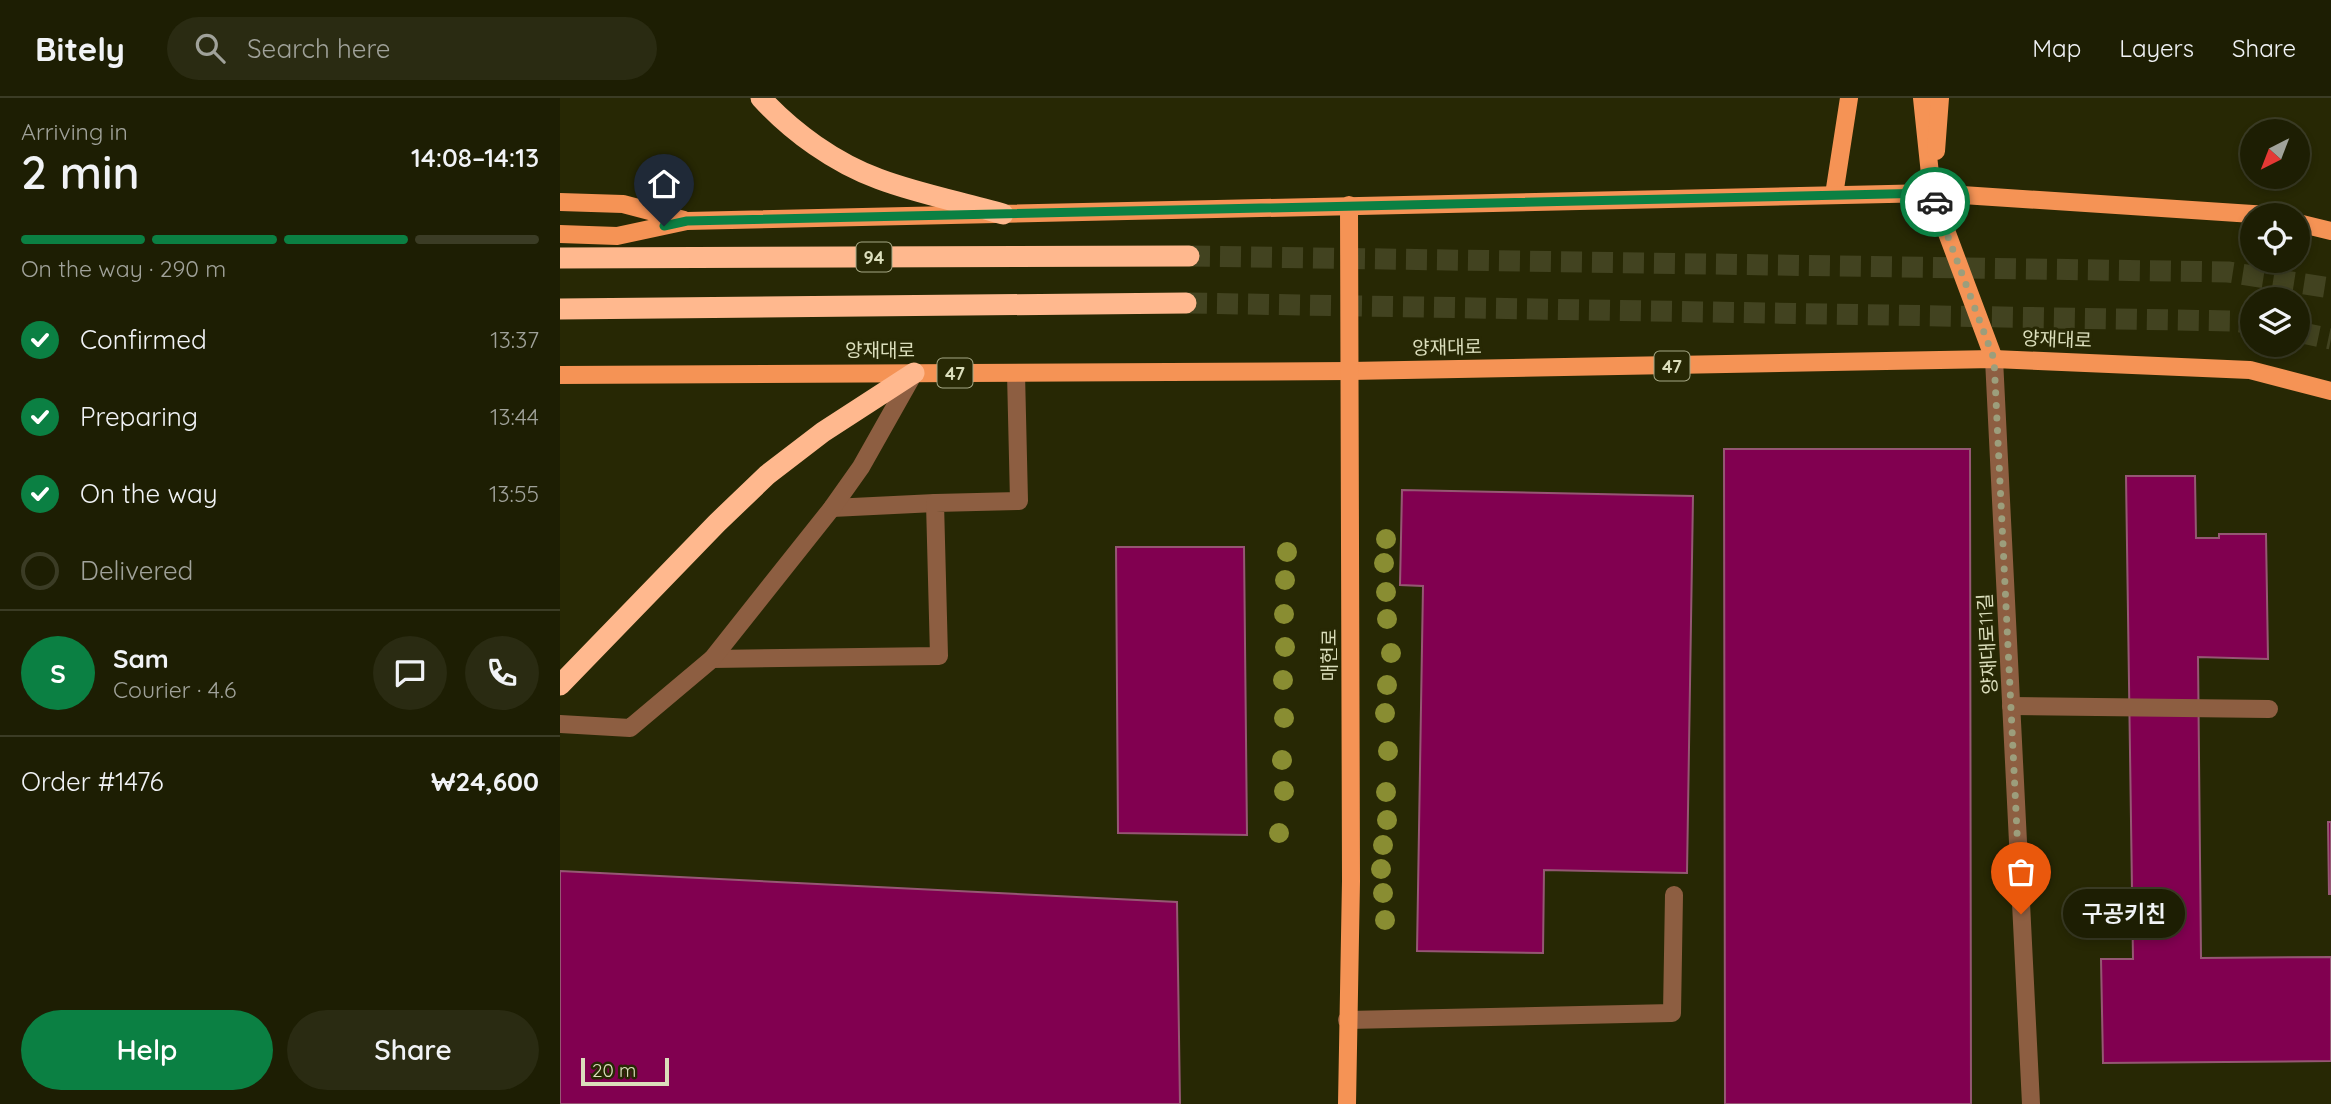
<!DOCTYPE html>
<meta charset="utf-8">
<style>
body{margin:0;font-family:Quicksand,"Noto Sans KR",sans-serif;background:#2a2b12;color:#f1f3f6;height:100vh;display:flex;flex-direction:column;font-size:26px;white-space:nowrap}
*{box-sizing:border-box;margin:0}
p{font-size:23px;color:#a0a29a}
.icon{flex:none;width:38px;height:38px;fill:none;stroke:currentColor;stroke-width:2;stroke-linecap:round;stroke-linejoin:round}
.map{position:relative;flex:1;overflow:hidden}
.panel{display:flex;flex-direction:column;background:#1d1e03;width:560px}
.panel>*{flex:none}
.needle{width:46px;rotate:222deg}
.fabs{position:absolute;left:1680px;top:21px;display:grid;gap:14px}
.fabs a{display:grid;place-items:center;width:70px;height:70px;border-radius:50%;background:#1d1e03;box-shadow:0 4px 10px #0003,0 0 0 2px #3b3c25;font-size:35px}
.scale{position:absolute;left:21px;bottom:18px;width:88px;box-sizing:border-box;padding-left:7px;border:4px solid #dbdebc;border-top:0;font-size:19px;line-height:24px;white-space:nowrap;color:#dbdebc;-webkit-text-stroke:5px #272804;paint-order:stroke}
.pin{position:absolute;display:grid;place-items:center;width:60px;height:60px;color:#fff;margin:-72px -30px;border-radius:50% 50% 50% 0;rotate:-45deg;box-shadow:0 0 7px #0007}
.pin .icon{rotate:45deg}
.courier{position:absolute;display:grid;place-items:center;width:70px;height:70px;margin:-35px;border:5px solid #0b8043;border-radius:50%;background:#fff;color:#222;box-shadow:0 2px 9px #0007}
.bubble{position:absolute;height:49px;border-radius:24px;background:#1d1e03;box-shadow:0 4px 10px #0003,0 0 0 2px #3b3c25;font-size:23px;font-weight:600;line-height:49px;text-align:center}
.head em{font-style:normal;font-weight:600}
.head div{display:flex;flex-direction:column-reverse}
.head{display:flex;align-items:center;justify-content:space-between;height:119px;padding:0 21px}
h1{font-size:46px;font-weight:600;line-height:52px}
.bar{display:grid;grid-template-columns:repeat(4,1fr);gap:10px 7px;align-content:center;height:84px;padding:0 21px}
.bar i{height:9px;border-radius:5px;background:#3b3c25}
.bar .selected{background:#0b8043}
.bar p{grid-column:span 4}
.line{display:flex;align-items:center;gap:18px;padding:0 21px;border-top:2px solid #3b3c25}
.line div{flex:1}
.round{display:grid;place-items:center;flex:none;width:74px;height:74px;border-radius:37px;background:#2a2b12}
ol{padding:0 21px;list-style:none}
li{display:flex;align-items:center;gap:21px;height:77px}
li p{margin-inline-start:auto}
li .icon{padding:7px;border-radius:50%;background:#0b8043;color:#fff;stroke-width:4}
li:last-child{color:#a0a29a}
li i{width:38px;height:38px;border:4px solid #3b3c25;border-radius:50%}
.cta{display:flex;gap:14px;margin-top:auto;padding:14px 21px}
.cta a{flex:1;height:80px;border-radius:42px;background:#0b8043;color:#fff;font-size:28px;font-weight:600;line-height:80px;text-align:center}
.cta a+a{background:#2a2b12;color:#f1f3f6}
header{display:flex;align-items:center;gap:42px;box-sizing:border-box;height:98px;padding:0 35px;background:#1d1e03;border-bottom:2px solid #3b3c25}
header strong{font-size:33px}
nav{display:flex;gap:38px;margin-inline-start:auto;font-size:24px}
.search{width:490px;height:63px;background:#2a2b12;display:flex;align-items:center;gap:18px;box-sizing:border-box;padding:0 24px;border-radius:38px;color:#a0a29a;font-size:26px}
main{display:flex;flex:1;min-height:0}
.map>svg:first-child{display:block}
.building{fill:#810050;stroke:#955773;stroke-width:2}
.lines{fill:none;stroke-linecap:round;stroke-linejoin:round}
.highway-tunnel{stroke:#424320;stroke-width:21;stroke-dasharray:21 10;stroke-linecap:butt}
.minor{stroke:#8d5e41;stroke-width:18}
.major{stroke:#f59355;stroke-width:18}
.highway{stroke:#ffb88e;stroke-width:21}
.tree{fill:#898d32}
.done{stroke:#9c9e7c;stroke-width:7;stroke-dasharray:0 12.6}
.route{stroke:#0b8043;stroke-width:9}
.labels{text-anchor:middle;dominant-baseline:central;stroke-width:6;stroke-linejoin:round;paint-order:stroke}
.shield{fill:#272804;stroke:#a5a785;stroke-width:2}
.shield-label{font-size:18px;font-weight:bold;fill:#dbdebc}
.street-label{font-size:19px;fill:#dbdebc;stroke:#272804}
</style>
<header>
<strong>Bitely</strong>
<div class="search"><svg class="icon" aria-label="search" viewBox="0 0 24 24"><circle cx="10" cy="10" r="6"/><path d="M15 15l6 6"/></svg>Search here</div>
<nav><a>Map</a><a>Layers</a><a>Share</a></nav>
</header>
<main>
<section class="panel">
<div class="head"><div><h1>2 min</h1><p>Arriving in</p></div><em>14:08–14:13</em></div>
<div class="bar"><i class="selected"></i><i class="selected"></i><i class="selected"></i><i></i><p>On the way · 290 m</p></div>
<ol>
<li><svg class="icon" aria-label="check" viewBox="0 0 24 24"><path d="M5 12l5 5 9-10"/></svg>Confirmed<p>13:37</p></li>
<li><svg class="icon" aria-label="check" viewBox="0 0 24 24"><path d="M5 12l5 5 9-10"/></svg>Preparing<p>13:44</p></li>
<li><svg class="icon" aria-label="check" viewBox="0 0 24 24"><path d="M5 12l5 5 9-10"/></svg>On the way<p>13:55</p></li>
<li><i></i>Delivered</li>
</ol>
<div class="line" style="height:126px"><b class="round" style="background:#0b8043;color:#fff">S</b><div><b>Sam</b><p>Courier · 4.6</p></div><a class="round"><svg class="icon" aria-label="chat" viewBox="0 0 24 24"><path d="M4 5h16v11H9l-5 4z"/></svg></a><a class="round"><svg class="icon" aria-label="phone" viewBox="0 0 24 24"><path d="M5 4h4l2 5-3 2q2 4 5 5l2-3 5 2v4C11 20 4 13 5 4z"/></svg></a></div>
<div class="line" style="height:91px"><div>Order #1476</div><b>₩24,600</b></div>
<div class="cta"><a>Help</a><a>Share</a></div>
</section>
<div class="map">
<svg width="1771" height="1006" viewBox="0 0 1771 1006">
<rect width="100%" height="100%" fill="#272804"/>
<g class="building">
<polygon points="1164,351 1410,351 1411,1006 1165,1006"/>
<polygon points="1566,378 1635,378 1636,440 1659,440 1659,436 1706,436 1708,561 1638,559 1641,860 1771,859 1771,963 1543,965 1541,861 1573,861"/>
<polygon points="842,392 1133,398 1127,775 984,772 983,855 857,853 863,488 840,487"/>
<polygon points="556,449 684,449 687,737 558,735"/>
<polygon points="1768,724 1771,724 1771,796 1769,796"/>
<polygon points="0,773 617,804 620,1006 0,1006"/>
</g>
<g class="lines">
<g class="highway-tunnel">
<polyline points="629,158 1668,174 1771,190"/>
<polyline points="626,205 1674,223 1692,226"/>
<polyline points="1738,234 1771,241"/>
</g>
<g class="minor">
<polyline points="1434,261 1471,1006"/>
<polyline points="272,410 375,405"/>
<polyline points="152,561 379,558 375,405 459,403 456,275"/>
<polyline points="1451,608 1709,611"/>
<polyline points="0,626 70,630 152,561 272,410 301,369 354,275"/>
<polyline points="787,922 1112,915 1114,797"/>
</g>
<g class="major">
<polyline points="1362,0 1372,95 1434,261"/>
<polyline points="1376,53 1380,0"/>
<polyline points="1274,97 1289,0"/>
<polyline points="0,104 63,106 124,122"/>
<polyline points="1738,125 1771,133"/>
<polyline points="0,136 57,138 127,123 1372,95 1708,117"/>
<polyline points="0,277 790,273 1434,261 1690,272 1771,293"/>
<polyline points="787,1006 791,783 789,107"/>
</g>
<g class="highway">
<path d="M201 0C232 34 275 65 319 81 359 96 402 104 443 116"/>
<polyline points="0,160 629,158"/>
<polyline points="0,211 626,205"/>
<polyline points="0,587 157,425 207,377 263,334 354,275"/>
</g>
</g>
<g class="tree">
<circle cx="826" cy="441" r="10"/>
<circle cx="727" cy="454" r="10"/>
<circle cx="824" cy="465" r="10"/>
<circle cx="725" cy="482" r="10"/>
<circle cx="826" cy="494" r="10"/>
<circle cx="724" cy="516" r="10"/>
<circle cx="827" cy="521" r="10"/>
<circle cx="725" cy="549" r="10"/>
<circle cx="831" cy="555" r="10"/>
<circle cx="723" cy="582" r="10"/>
<circle cx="827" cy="587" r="10"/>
<circle cx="825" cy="615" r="10"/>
<circle cx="724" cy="620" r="10"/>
<circle cx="828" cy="653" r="10"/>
<circle cx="722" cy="662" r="10"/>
<circle cx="724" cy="693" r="10"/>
<circle cx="826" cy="694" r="10"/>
<circle cx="827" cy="722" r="10"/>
<circle cx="719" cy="735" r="10"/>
<circle cx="823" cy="747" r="10"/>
<circle cx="821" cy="771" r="10"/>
<circle cx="823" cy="795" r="10"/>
<circle cx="825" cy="822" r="10"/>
</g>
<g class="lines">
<polyline class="done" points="1375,104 1434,261 1461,816"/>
<polyline class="route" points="104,128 127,123 1372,95 1375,104"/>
</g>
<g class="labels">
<g class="shield">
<rect x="296.5" y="144.5" width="35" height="29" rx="5"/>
<rect x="1094.5" y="253.5" width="35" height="29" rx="5"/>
<rect x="377.5" y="260.5" width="35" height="29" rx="5"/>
</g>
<g class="shield-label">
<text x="314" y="159">94</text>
<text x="1112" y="268">47</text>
<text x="395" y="275">47</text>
</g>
<g class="street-label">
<text transform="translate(1497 241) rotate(2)">양재대로</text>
<text transform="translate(887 249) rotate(-1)">양재대로</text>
<text x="320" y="252">양재대로</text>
<text transform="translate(1427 546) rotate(-93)">양재대로11길</text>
<text transform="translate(769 557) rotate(-90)">매헌로</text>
</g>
</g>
</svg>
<div class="fabs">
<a><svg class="needle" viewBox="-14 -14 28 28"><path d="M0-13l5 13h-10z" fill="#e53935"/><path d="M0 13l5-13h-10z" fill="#a0a29a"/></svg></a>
<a><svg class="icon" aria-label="locate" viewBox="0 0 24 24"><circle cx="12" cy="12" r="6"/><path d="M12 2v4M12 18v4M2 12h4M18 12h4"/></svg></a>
<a><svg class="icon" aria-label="layers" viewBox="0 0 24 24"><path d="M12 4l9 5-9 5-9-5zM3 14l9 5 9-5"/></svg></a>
</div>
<div class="scale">20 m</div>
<div class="pin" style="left:1461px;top:816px;background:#ea580c"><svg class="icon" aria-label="bag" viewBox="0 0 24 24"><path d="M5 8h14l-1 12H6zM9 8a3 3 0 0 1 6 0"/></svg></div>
<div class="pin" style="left:104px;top:128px;background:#1f2937"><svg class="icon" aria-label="home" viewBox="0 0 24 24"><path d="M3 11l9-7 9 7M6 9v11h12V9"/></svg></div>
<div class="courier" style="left:1375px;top:104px"><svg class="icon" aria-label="car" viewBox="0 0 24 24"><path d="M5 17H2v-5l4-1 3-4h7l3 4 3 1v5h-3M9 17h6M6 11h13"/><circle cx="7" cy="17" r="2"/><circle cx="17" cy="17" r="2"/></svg></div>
<div class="bubble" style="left:1503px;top:791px;width:122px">구공키친</div>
</div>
</main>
